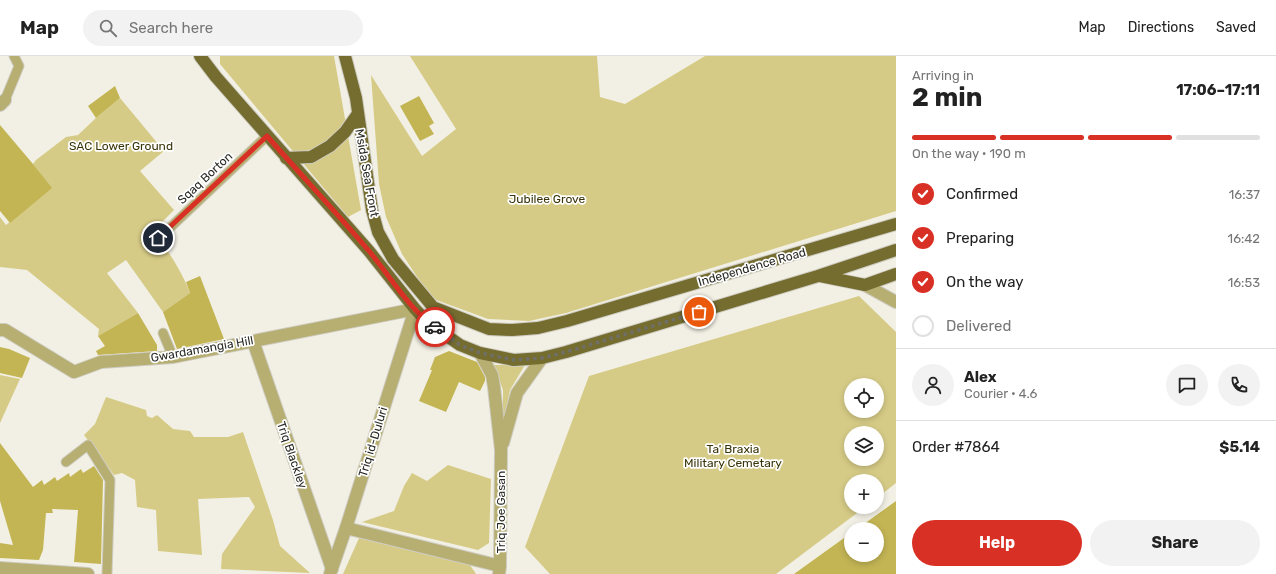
<!DOCTYPE html>
<meta charset="utf-8">
<style>
body{margin:0;font-family:Rubik,sans-serif;background:#f2f2f2;color:#222;height:100vh;display:flex;flex-direction:column;font-size:15px;white-space:nowrap}
*{box-sizing:border-box;margin:0}
p{font-size:13px;color:#767676}
.icon{flex:none;width:22px;height:22px;fill:none;stroke:currentColor;stroke-width:2;stroke-linecap:round;stroke-linejoin:round}
.map{position:relative;flex:1;overflow:hidden}
.details{display:flex;flex-direction:column;background:#fff;width:380px}
.details>*{flex:none}
.controls{position:absolute;left:844px;top:322px;display:grid;gap:8px}
.controls a{display:grid;place-items:center;width:40px;height:40px;border-radius:50%;background:#fff;box-shadow:0 2px 6px #0003;font-size:20px}
.pin{position:absolute;display:grid;place-items:center;width:34px;height:34px;color:#fff;margin:-17px;border:2px solid #fff;border-radius:50%;box-shadow:0 1px 4px #0007}
.courier{position:absolute;display:grid;place-items:center;width:40px;height:40px;margin:-20px;border:3px solid #d93025;border-radius:50%;background:#fff;color:#222;box-shadow:0 1px 5px #0007}
.summary em{font-style:normal;font-weight:700}
.summary div{display:flex;flex-direction:column-reverse}
.summary{display:flex;align-items:center;justify-content:space-between;height:68px;padding:0 16px}
h1{font-size:26px;font-weight:700;line-height:30px}
.bar{display:grid;grid-template-columns:repeat(4,1fr);gap:6px 4px;align-content:center;height:48px;padding:0 16px}
.bar i{height:5px;border-radius:3px;background:#e0e0e0}
.bar .active{background:#d93025}
.bar p{grid-column:span 4}
.line{display:flex;align-items:center;gap:10px;padding:0 16px;border-top:1px solid #e0e0e0}
.line div{flex:1}
.round{display:grid;place-items:center;flex:none;width:42px;height:42px;border-radius:21px;background:#f2f2f2}
ol{padding:0 16px;list-style:none}
li{display:flex;align-items:center;gap:12px;height:44px}
li p{margin-inline-start:auto}
li .icon{padding:4px;border-radius:50%;background:#d93025;color:#fff;stroke-width:4}
li:last-child{color:#767676}
li i{width:22px;height:22px;border:2px solid #e0e0e0;border-radius:50%}
.cta{display:flex;gap:8px;margin-top:auto;padding:8px 16px}
.cta a{flex:1;height:46px;border-radius:24px;background:#d93025;color:#fff;font-size:16px;font-weight:700;line-height:46px;text-align:center}
.cta a+a{background:#f2f2f2;color:#222}
header{display:flex;align-items:center;gap:24px;box-sizing:border-box;height:56px;padding:0 20px;background:#fff;border-bottom:1px solid #e0e0e0}
header strong{font-size:19px}
nav{display:flex;gap:22px;margin-inline-start:auto;font-size:14px}
.search{width:280px;height:36px;background:#f2f2f2;display:flex;align-items:center;gap:10px;box-sizing:border-box;padding:0 14px;border-radius:22px;color:#767676;font-size:15px}
main{display:flex;flex:1;min-height:0}
.map>svg:first-child{display:block}
.green{fill:#d6cb86;fill-rule:evenodd}
.building{fill:#c3b554}
.lines{fill:none;stroke-linecap:round;stroke-linejoin:round}
.service-casing{stroke:#ceccc1;stroke-width:11}
.minor-casing{stroke:#ceccc1;stroke-width:14}
.tertiary-casing{stroke:#ceccc1;stroke-width:14}
.trunk-casing{stroke:#ceccc1;stroke-width:14}
.service{stroke:#b7ae72;stroke-width:9}
.minor{stroke:#b7ae72;stroke-width:12}
.tertiary{stroke:#b7ae72;stroke-width:12}
.trunk{stroke:#756c30;stroke-width:12}
.done{stroke:#6f6f67;stroke-width:4;stroke-dasharray:0 7.2}
.route{stroke:#d93025;stroke-width:5}
.labels{text-anchor:middle;dominant-baseline:central;stroke-width:3.5;stroke-linejoin:round;paint-order:stroke}
.park-label{font-size:12px;fill:#3a3409;stroke:#fff}
.street-label{font-size:12px;fill:#292924;stroke:#fff}
</style>
<header>
<strong>Map</strong>
<div class="search"><svg class="icon" aria-label="search" viewBox="0 0 24 24"><circle cx="10" cy="10" r="6"/><path d="M15 15l6 6"/></svg>Search here</div>
<nav><a>Map</a><a>Directions</a><a>Saved</a></nav>
</header>
<main>
<div class="map">
<svg width="896" height="518" viewBox="0 0 896 518">
<rect width="100%" height="100%" fill="#f2f0e4"/>
<g class="green">
<polygon points="220,0 334,0 361,154 348,161 220,8"/>
<polygon points="410,0 597,0 600,41 625,48 705,0 896,0 896,155 566,257 529,265 488,263 431,242 402,198 386,161 379,128 371,19 422,100 456,73"/>
<path d="M120 42 164 95 140 115 174 154 152 176C166 189 184 220 190 237L163 256 126 204 107 217 138 257 98 280 99 273 27 214 0 211V161L6 169 51 132 33 108 36 104 66 81 78 79 96 62Z"/>
<path d="M859 240 896 276V427L877 442V425H851V451H865L776 518H550L525 491 589 320ZM851 329H877V355H851ZM851 377H877V403H851Z"/>
<polygon points="494,309 525,309 510,334 503,372 503,334"/>
<polygon points="0,319 20,323 0,367"/>
<polygon points="106,341 146,354 147,360 152,362 157,359 173,373 190,375 194,381 228,381 243,376 273,464 280,490 310,517 221,513 222,498 255,451 249,441 198,443 202,499 158,495 156,454 137,451 135,424 122,417 114,419 84,379 95,368"/>
<polygon points="448,409 491,423 489,487 478,494 362,466 394,455 404,430 412,417 427,425"/>
<polygon points="359,482 470,509 476,518 343,518"/>
</g>
<g class="building">
<polygon points="115,30 120,42 96,62 88,50"/>
<polygon points="419,40 434,67 429,70 434,78 420,85 400,50"/>
<polygon points="0,69 33,108 52,132 10,167 0,155"/>
<polygon points="200,220 224,283 177,293 163,256 190,237 186,226"/>
<polygon points="138,257 157,289 157,295 98,299 96,295 105,290 98,280"/>
<polygon points="0,291 9,293 30,302 22,322 0,317"/>
<polygon points="449,295 477,306 485,321 485,325 480,335 459,326 446,356 419,345 432,314 430,314 435,301"/>
<polygon points="0,387 33,431 42,424 44,429 55,421 57,425 69,417 70,421 81,413 83,417 94,410 103,424 101,508 74,506 78,454 52,453 53,457 46,457 43,494 39,504 0,502 0,487 13,489 0,445"/>
<polygon points="896,445 896,518 794,518 851,477 851,499 877,499 877,473 857,473"/>
</g>
<g class="lines">
<g class="service-casing">
<g id="service">
<polyline points="5,44 19,10 14,0"/>
<polyline points="159,182 267,80"/>
<polyline points="163,277 173,301"/>
<polyline points="66,406 88,389 110,424 107,518"/>
</g>
</g>
<g class="minor-casing">
<g id="minor">
<polyline points="0,49 5,44"/>
<polyline points="865,229 896,246"/>
<polyline points="0,274 5,274 74,316 101,306 173,301 415,253 346,472 330,518"/>
<polyline points="253,285 332,513"/>
<polyline points="346,472 500,510"/>
<polyline points="0,512 88,518"/>
</g>
</g>
<g class="tertiary-casing">
<g id="tertiary">
<polyline points="480,297 492,319 494,331 501,394 500,510 499,518"/>
<polyline points="503,387 517,337 542,302"/>
</g>
</g>
<g class="trunk-casing">
<g id="trunk">
<polyline points="200,0 216,21 369,195 415,253 427,266 460,289 480,297 514,304 542,302 566,296 818,220 896,194"/>
<polyline points="345,0 356,42 372,154 378,176 393,203 433,251 489,273 512,274 538,272 567,265 896,168"/>
<polyline points="286,102 311,101 330,90 345,76 357,59"/>
<polyline points="820,220 865,229 896,218"/>
</g>
</g>
<use href="#service" class="service"/>
<use href="#minor" class="minor"/>
<use href="#tertiary" class="tertiary"/>
<use href="#trunk" class="trunk"/>
</g>
<g class="lines">
<polyline class="done" points="435,271 460,289 480,297 514,304 542,302 566,296 699,256"/>
<path class="route" d="M158 182 267 80C301 119 336 156 369 195 390 220 408 252 435 271"/>
</g>
<g class="labels">
<g class="park-label">
<text x="121" y="90">SAC Lower Ground</text>
<text x="547" y="143">Jubilee Grove</text>
<text x="733" y="393">Ta' Braxia<tspan x="733" dy="14">Military Cemetary</tspan></text>
</g>
<g class="street-label">
<text transform="translate(367 117) rotate(80)">Msida Sea Front</text>
<text transform="translate(205 122) rotate(-43)">Sqaq Borton</text>
<text transform="translate(752 211) rotate(-16)">Independence Road</text>
<text transform="translate(202 293) rotate(-10)">Gwardamangia Hill</text>
<text transform="translate(373 386) rotate(-73)">Triq id-Duluri</text>
<text transform="translate(292 399) rotate(71)">Triq Blackley</text>
<text transform="translate(501 456) rotate(-90)">Triq Joe Gasan</text>
</g>
</g>
</svg>
<div class="controls">
<a><svg class="icon" aria-label="locate" viewBox="0 0 24 24"><circle cx="12" cy="12" r="6"/><path d="M12 2v4M12 18v4M2 12h4M18 12h4"/></svg></a>
<a><svg class="icon" aria-label="layers" viewBox="0 0 24 24"><path d="M12 4l9 5-9 5-9-5zM3 14l9 5 9-5"/></svg></a>
<a>+</a>
<a>−</a>
</div>
<div class="pin" style="left:699px;top:256px;background:#ea580c"><svg class="icon" aria-label="bag" viewBox="0 0 24 24"><path d="M5 8h14l-1 12H6zM9 8a3 3 0 0 1 6 0"/></svg></div>
<div class="pin" style="left:158px;top:182px;background:#1f2937"><svg class="icon" aria-label="home" viewBox="0 0 24 24"><path d="M3 11l9-7 9 7M6 9v11h12V9"/></svg></div>
<div class="courier" style="left:435px;top:271px"><svg class="icon" aria-label="car" viewBox="0 0 24 24"><path d="M5 17H2v-5l4-1 3-4h7l3 4 3 1v5h-3M9 17h6M6 11h13"/><circle cx="7" cy="17" r="2"/><circle cx="17" cy="17" r="2"/></svg></div>
</div>
<section class="details">
<div class="summary"><div><h1>2 min</h1><p>Arriving in</p></div><em>17:06–17:11</em></div>
<div class="bar"><i class="active"></i><i class="active"></i><i class="active"></i><i></i><p>On the way · 190 m</p></div>
<ol>
<li><svg class="icon" aria-label="check" viewBox="0 0 24 24"><path d="M5 12l5 5 9-10"/></svg>Confirmed<p>16:37</p></li>
<li><svg class="icon" aria-label="check" viewBox="0 0 24 24"><path d="M5 12l5 5 9-10"/></svg>Preparing<p>16:42</p></li>
<li><svg class="icon" aria-label="check" viewBox="0 0 24 24"><path d="M5 12l5 5 9-10"/></svg>On the way<p>16:53</p></li>
<li><i></i>Delivered</li>
</ol>
<div class="line" style="height:72px"><a class="round"><svg class="icon" aria-label="person" viewBox="0 0 24 24"><circle cx="12" cy="8" r="4"/><path d="M4 21q1-7 8-7t8 7"/></svg></a><div><b>Alex</b><p>Courier · 4.6</p></div><a class="round"><svg class="icon" aria-label="chat" viewBox="0 0 24 24"><path d="M4 5h16v11H9l-5 4z"/></svg></a><a class="round"><svg class="icon" aria-label="phone" viewBox="0 0 24 24"><path d="M5 4h4l2 5-3 2q2 4 5 5l2-3 5 2v4C11 20 4 13 5 4z"/></svg></a></div>
<div class="line" style="height:52px"><div>Order #7864</div><b>$5.14</b></div>
<div class="cta"><a>Help</a><a>Share</a></div>
</section>
</main>
